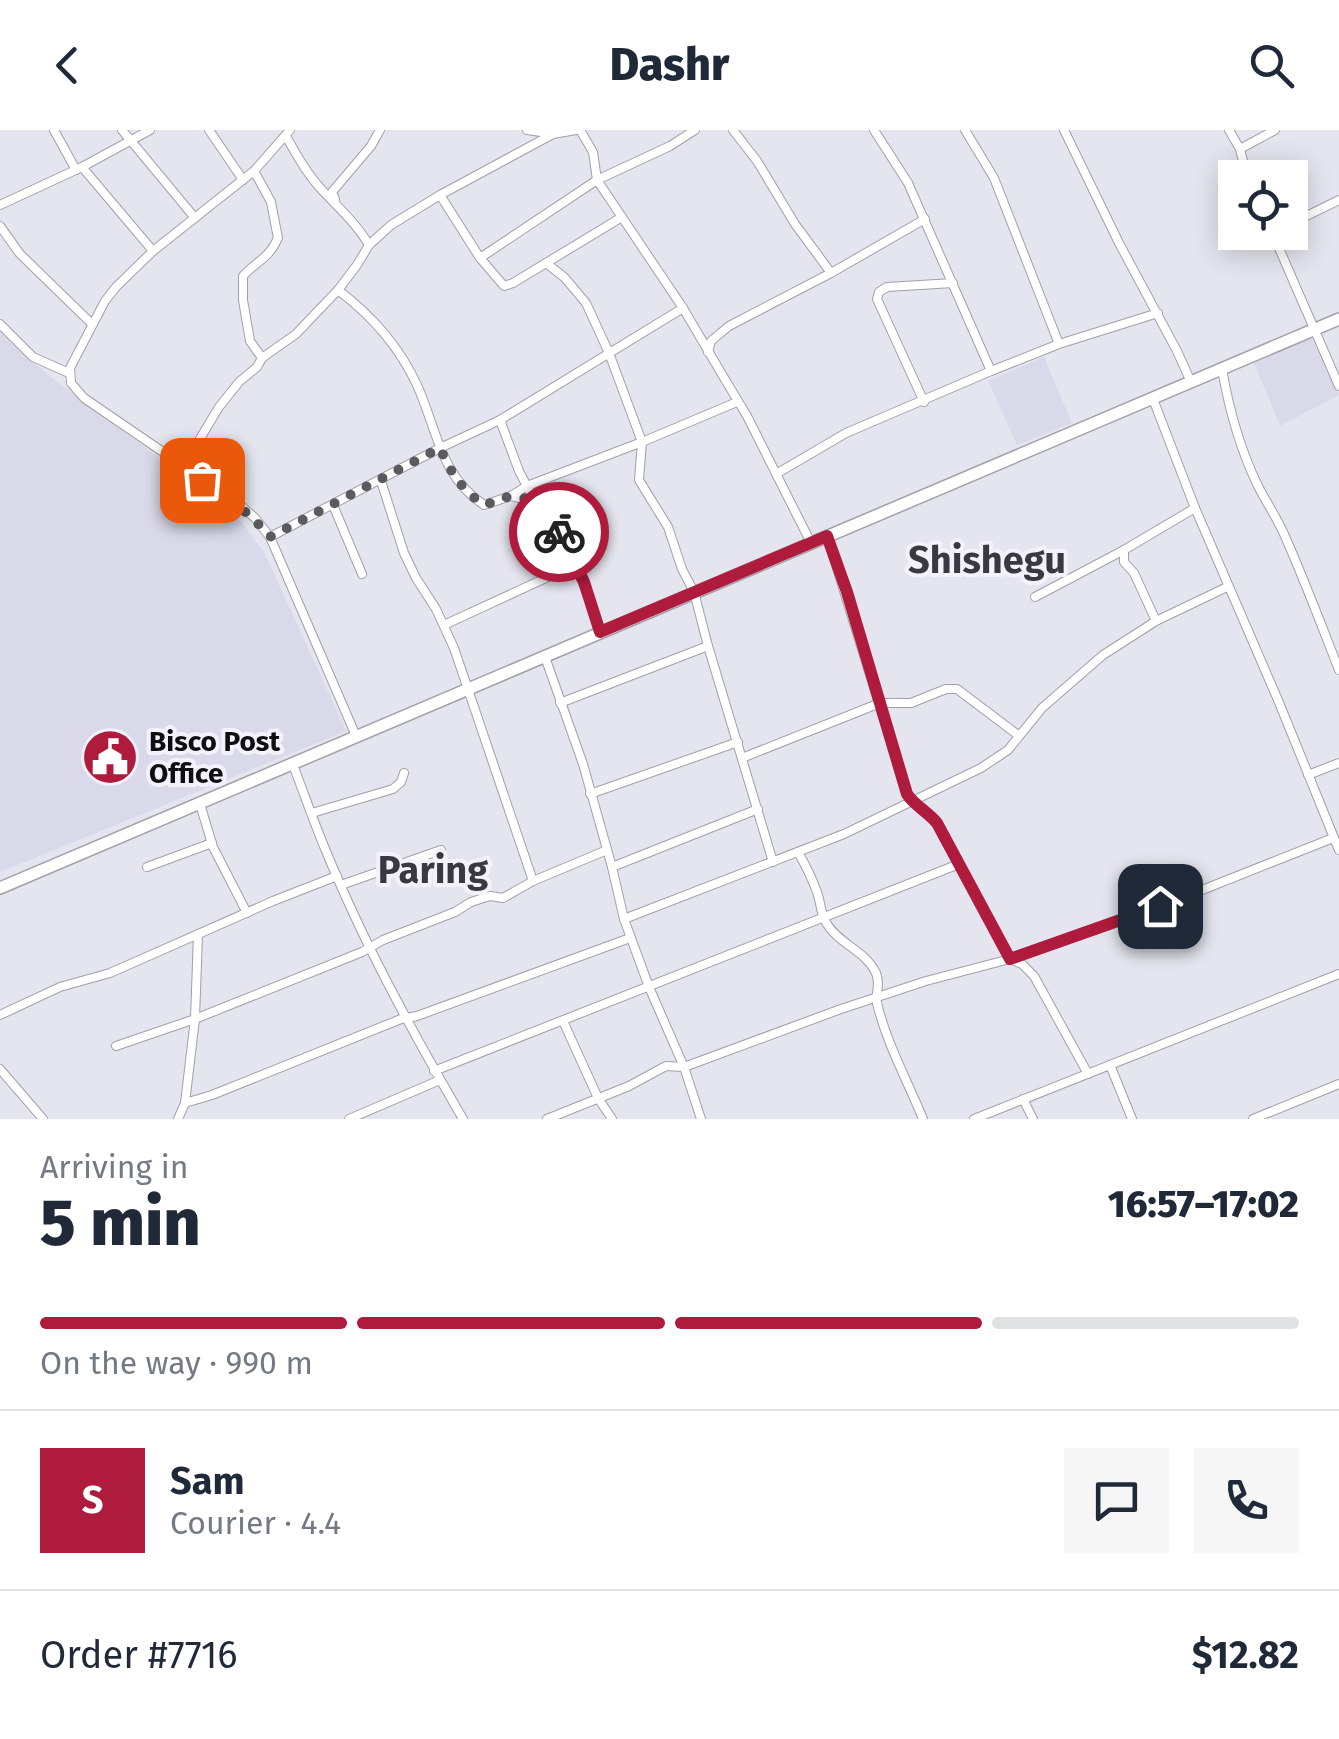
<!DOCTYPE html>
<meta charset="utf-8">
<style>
body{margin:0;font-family:"Fira Sans",sans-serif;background:#f6f6f7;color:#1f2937;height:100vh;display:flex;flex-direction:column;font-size:38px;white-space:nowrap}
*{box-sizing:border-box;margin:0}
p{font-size:32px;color:#747a83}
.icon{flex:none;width:55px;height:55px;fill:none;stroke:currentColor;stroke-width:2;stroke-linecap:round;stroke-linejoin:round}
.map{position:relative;height:989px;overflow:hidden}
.drawer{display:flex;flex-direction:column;background:#fff;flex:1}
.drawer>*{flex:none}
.fabs{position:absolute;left:1218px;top:30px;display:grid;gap:20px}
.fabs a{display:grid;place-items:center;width:90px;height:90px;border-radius:0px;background:#fff;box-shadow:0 5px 25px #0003;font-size:50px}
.pin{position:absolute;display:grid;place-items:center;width:85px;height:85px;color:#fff;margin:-42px;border-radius:20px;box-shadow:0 5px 15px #0006}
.courier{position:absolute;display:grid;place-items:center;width:100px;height:100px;margin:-50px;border:8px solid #af1b3d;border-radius:50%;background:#fff;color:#222;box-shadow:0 2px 12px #0007}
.summary em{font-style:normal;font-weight:800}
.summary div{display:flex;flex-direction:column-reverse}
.summary{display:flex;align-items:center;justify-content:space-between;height:170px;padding:0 40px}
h1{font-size:65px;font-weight:800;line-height:75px}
.bar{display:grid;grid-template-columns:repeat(4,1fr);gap:15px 10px;align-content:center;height:120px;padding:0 40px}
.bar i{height:12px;border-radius:8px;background:#e0e1e3}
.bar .on{background:#af1b3d}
.bar p{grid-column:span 4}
.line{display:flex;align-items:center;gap:25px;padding:0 40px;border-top:2px solid #e0e1e3}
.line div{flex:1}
.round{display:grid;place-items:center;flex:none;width:105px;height:105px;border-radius:0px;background:#f6f6f7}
header{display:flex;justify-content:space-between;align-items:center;height:130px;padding:0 40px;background:#fff;font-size:45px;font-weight:800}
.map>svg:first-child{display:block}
.built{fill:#dad9ea}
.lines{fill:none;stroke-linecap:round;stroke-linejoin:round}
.street-casing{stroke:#a0a0a9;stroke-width:10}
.secondary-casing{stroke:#a0a0a9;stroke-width:14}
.street{stroke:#fff;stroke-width:8}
.secondary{stroke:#fff;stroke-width:11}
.done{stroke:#5a5a5f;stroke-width:10;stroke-dasharray:0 18}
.route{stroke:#af1b3d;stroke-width:12}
.labels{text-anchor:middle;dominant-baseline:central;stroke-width:8;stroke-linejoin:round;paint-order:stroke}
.poi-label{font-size:28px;font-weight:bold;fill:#0f0f12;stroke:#f3f2fc;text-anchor:start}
.district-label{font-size:38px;font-weight:bold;fill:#3a3941;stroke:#f3f2fc}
</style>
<header><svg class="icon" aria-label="back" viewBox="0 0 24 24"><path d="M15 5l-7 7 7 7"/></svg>Dashr<svg class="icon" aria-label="search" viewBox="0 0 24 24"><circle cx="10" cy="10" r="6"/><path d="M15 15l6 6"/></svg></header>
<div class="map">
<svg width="1339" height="989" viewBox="0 0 1339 989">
<rect width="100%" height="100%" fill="#e5e5ef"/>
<g class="built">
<polygon points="0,200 31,231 96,282 231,379 264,422 346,601 0,742"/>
<polygon points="1310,203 1339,265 1280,296 1252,228"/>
<polygon points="1044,227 1072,293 1017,315 988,251"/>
</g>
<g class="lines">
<g class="street-casing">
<g id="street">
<polyline points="54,0 76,40"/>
<polyline points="122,0 195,88"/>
<polyline points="209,0 243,50"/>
<polyline points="290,0 254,41 153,121 116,157 105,171 70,238 71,253 84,268 239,374 255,388 270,407 356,606"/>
<polyline points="527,0 548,3"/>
<polyline points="580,0 593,22 597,50 683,178 720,241 747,286 811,413"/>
<polyline points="733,0 757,31 795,94 831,143"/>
<polyline points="874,0 908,53 991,241"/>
<polyline points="965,0 994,48 1059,214"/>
<polyline points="1064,0 1119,113 1177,221 1191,252"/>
<polyline points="1229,0 1240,19 1247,48"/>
<path d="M286 6C296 24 307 44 322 60 338 77 356 93 369 115"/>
<polyline points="1240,19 1275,0"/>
<polyline points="82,37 153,121"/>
<path d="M254 41 271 72 278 108C269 129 256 131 243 146V170L250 211 262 228"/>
<polyline points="440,65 480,128 504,156 513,153 622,87"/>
<polyline points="335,69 332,62 371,16 380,0"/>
<polyline points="0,75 82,37 150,0"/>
<polyline points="1290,94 1339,70"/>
<polyline points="0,96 20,124 92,194"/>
<polyline points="1272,102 1339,256"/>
<polyline points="480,128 597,50 670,16 695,0"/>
<polyline points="546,133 564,147 586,173 609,223 642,312 639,350 668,397 682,439 694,462 708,516 773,732"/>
<path d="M338 160C371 185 399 216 417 255 437 299 440 346 484 375L511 366C522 368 532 372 540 379 567 402 590 469 600 502"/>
<polyline points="0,194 33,227 69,243"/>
<polyline points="708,222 711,211 729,196 831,143 925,89"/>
<path d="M1222 239C1229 279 1240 319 1258 356 1266 372 1277 388 1284 404 1304 449 1321 494 1339 540"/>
<polyline points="1153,269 1195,378 1278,570 1339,720"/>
<polyline points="924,272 877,169 879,162 887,157 953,153"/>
<polyline points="500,290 519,341 538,377"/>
<polyline points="183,337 219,277 239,252 257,237 262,228 296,204 338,160 357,135 369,115 391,95 440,65 553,4 576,0"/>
<polyline points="776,344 846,303 991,241 1059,214 1158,183"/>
<polyline points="381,351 404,423 416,448 436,479 454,518 533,751"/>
<polyline points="511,366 527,356 642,312 737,272"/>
<polyline points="333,375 362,444"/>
<path d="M827 406 907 664C914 675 928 682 937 693L1010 829 1022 834 1034 846 1088 944"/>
<polyline points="270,407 440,318 500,290 683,178"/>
<polyline points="1035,467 1124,420"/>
<polyline points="1156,491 1134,443 1124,432 1124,420 1195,378"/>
<polyline points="444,495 574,435"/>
<polyline points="545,527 583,634 612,737 624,789 649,857 684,937 701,989"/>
<polyline points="560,573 708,516"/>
<polyline points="742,628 880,573 911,573 946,559 957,559 1018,605"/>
<path d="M293 635C304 663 314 693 326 721 364 814 413 903 463 989"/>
<polyline points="1308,645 1339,633"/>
<polyline points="590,664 738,612"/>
<polyline points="200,674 213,717 247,783"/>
<polyline points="312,683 393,659 401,652 404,643"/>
<path d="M798 722C806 736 813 750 818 765 821 775 821 785 827 794 840 815 865 820 876 843 881 855 875 862 877 873 886 912 908 952 923 989"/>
<polyline points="147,737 212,713"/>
<polyline points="612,737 758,679"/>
<polyline points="341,755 441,720"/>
<polyline points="624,789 844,704 981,638 1008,620 1042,578 1103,525 1156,491 1227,457"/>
<polyline points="0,885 60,857 110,843 273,771 337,746"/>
<polyline points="563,891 598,968 612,989"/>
<polyline points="116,916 195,889 362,822 383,810 455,782 471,772 490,766 503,768 533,751 607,720"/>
<polyline points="1110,935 1132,989"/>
<polyline points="0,939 43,989"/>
<polyline points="434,941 959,734"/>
<polyline points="1023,969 1033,989"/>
<polyline points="185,973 212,965 401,889 417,886 630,808"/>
<polyline points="178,989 185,973 195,889 198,804"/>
<polyline points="349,989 440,950"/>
<polyline points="547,989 629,956 666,936 684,937 841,879 926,851 1010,829 1197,762 1333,708"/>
<polyline points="974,989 1339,844"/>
<polyline points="1253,989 1339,954"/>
</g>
</g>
<g class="secondary-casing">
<polyline id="secondary" points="0,758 1339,189"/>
</g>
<use href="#street" class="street"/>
<use href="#secondary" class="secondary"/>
</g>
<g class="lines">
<path class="done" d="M202 350C228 367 250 383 270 407L440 318C451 343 461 359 484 375 493 373 499 369 508 367 528 362 549 386 559 402"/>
<path class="route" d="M559 402 584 452 600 502 827 406 847 462 907 664C914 675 928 682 937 693L1010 829 1160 776"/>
</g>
<defs>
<g id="civic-disc" transform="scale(2.875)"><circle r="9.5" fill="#af1b3d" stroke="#f3f2fc"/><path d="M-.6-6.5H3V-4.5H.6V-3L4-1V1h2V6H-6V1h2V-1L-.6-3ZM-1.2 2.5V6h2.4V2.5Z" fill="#fff"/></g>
</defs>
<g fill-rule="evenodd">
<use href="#civic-disc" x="110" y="627"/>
</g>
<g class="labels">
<g class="poi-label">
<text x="149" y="611">Bisco Post<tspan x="149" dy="32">Office</tspan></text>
</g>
<g class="district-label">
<text x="987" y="430">Shishegu</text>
<text x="433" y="740">Paring</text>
</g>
</g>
</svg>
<div class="fabs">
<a><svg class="icon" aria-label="locate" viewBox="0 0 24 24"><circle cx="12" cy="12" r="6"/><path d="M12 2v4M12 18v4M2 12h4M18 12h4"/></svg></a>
</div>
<div class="pin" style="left:202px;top:350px;background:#ea580c"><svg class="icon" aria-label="bag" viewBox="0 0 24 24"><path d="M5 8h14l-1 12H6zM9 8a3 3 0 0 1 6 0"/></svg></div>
<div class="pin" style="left:1160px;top:776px;background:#1f2937"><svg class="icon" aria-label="home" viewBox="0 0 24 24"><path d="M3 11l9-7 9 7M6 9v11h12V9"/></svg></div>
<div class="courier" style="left:559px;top:402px"><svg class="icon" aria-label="bike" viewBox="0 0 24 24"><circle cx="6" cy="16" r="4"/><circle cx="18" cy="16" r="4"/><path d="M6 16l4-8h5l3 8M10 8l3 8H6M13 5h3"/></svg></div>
</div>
<section class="drawer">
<div class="summary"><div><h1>5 min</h1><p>Arriving in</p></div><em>16:57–17:02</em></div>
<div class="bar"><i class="on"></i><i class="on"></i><i class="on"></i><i></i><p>On the way · 990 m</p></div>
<div class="line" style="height:180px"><b class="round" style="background:#af1b3d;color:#fff">S</b><div><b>Sam</b><p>Courier · 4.4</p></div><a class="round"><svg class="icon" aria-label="chat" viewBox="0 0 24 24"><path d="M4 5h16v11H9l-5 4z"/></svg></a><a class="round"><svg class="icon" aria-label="phone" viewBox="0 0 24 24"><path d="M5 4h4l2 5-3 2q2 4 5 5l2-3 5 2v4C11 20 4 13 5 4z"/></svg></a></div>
<div class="line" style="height:130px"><div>Order #7716</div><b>$12.82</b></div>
</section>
